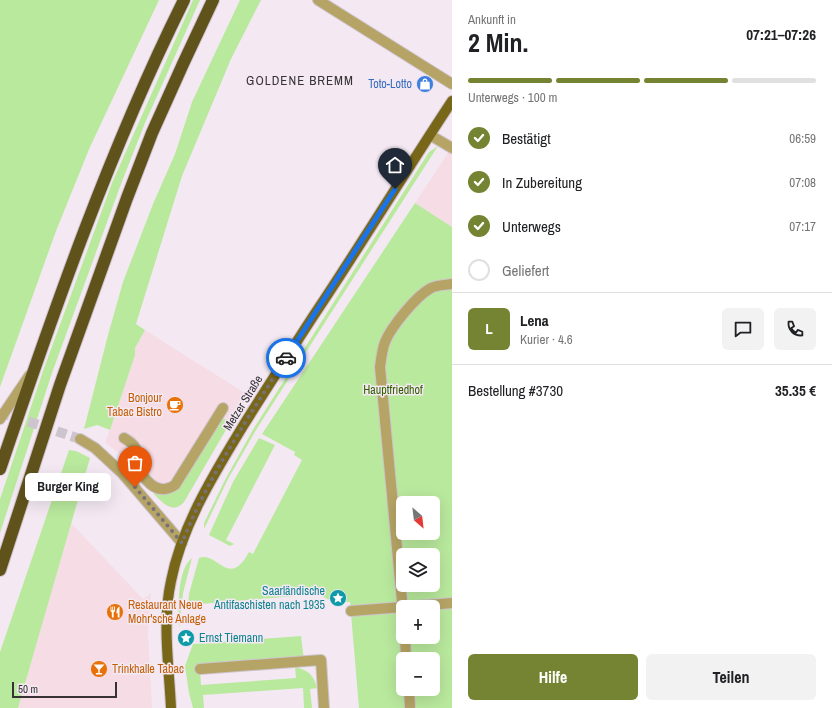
<!DOCTYPE html>
<html lang="de">
<meta charset="utf-8">
<style>
body{margin:0;font-family:"Archivo Narrow",sans-serif;background:#f2f2f2;color:#202124;height:100vh;display:flex;flex-direction:column;font-size:15px;white-space:nowrap}
*{box-sizing:border-box;margin:0}
p{font-size:13px;color:#757577}
.icon{flex:none;width:22px;height:22px;fill:none;stroke:currentColor;stroke-width:2;stroke-linecap:round;stroke-linejoin:round}
.map{position:relative;flex:1;overflow:hidden}
.panel{display:flex;flex-direction:column;background:#fff;width:380px}
.panel>*{flex:none}
.needle{width:26px;rotate:152deg}
.tools{position:absolute;left:396px;top:496px;display:grid;gap:8px}
.tools a{display:grid;place-items:center;width:44px;height:44px;border-radius:6px;background:#fff;box-shadow:0 4px 16px #0002;font-size:20px}
.scale{position:absolute;left:12px;bottom:10px;width:105px;box-sizing:border-box;padding-left:4px;border:2px solid #363236;border-top:0;font-size:11px;line-height:14px;white-space:nowrap;color:#363236;-webkit-text-stroke:3px #f4e9f3;paint-order:stroke}
.pin{position:absolute;display:grid;place-items:center;width:34px;height:34px;color:#fff;margin:-41px -17px;border-radius:50% 50% 50% 0;rotate:-45deg;box-shadow:0 0 4px #0007}
.pin .icon{rotate:45deg}
.courier{position:absolute;display:grid;place-items:center;width:40px;height:40px;margin:-20px;border:3px solid #1a73e8;border-radius:50%;background:#fff;color:#222;box-shadow:0 1px 5px #0007}
.bubble{position:absolute;height:28px;border-radius:6px;background:#fff;box-shadow:0 4px 16px #0002;font-size:13px;font-weight:700;line-height:28px;text-align:center}
.summary em{font-style:normal;font-weight:700}
.summary div{display:flex;flex-direction:column-reverse}
.summary{display:flex;align-items:center;justify-content:space-between;height:68px;padding:0 16px}
h1{font-size:26px;font-weight:700;line-height:30px}
.bar{display:grid;grid-template-columns:repeat(4,1fr);gap:6px 4px;align-content:center;height:48px;padding:0 16px}
.bar i{height:5px;border-radius:3px;background:#e0e0e0}
.bar .on{background:#758432}
.bar p{grid-column:span 4}
.line{display:flex;align-items:center;gap:10px;padding:0 16px;border-top:1px solid #e0e0e0}
.line div{flex:1}
.round{display:grid;place-items:center;flex:none;width:42px;height:42px;border-radius:6px;background:#f2f2f2}
ol{padding:0 16px;list-style:none}
li{display:flex;align-items:center;gap:12px;height:44px}
li p{margin-inline-start:auto}
li .icon{padding:4px;border-radius:50%;background:#758432;color:#fff;stroke-width:4}
li:last-child{color:#757577}
li i{width:22px;height:22px;border:2px solid #e0e0e0;border-radius:50%}
.cta{display:flex;gap:8px;margin-top:auto;padding:8px 16px}
.cta a{flex:1;height:46px;border-radius:6px;background:#758432;color:#fff;font-size:16px;font-weight:700;line-height:46px;text-align:center}
.cta a+a{background:#f2f2f2;color:#202124}
main{display:flex;flex:1;min-height:0}
.map>svg:first-child{display:block}
.commercial{fill:#f5dce5}
.green{fill:#b9e99d;fill-rule:evenodd}
.lines{fill:none;stroke-linecap:round;stroke-linejoin:round}
.minor-tunnel{stroke:#cec4cd;stroke-width:10;stroke-dasharray:10 5;stroke-linecap:butt}
.minor-casing{stroke:#cec4cd;stroke-width:12}
.major-casing{stroke:#cec4cd;stroke-width:12}
.highway-casing{stroke:#cec4cd;stroke-width:14}
.minor{stroke:#b5a465;stroke-width:10}
.major{stroke:#796719;stroke-width:10}
.highway{stroke:#60521b;stroke-width:12}
.done{stroke:#787278;stroke-width:4;stroke-dasharray:0 7.2}
.route{stroke:#1a73e8;stroke-width:5}
.labels{text-anchor:middle;dominant-baseline:central;stroke-width:3;stroke-linejoin:round;paint-order:stroke}
.shop-label{font-size:12px;fill:#366cbe;stroke:#f4e9f3;text-anchor:end}
.park-label{font-size:12px;fill:#315f00;stroke:#f4e9f3}
.food-label{font-size:12px;fill:#c56008;stroke:#f4e9f3;text-anchor:start}
.street-label{font-size:12px;fill:#363236;stroke:#f4e9f3}
.culture-label{font-size:12px;fill:#0d838f;stroke:#f4e9f3;text-anchor:end}
.neighbourhood-label{font-size:13px;letter-spacing:1px;fill:#363236;stroke:#f4e9f3}
</style>
<main>
<div class="map">
<svg width="452" height="708" viewBox="0 0 452 708">
<rect width="100%" height="100%" fill="#f4e9f3"/>
<g class="commercial">
<polygon points="452,147 452,227 415,203"/>
<polygon points="145,330 248,395 231,421 184,502 180,506 174,508 169,507 163,503 127,460 105,442 110,430 135,355 135,348"/>
<polygon points="71,523 143,599 151,593 148,634 152,708 18,708"/>
</g>
<g class="green">
<polygon points="0,0 159,0 90,147 56,231 0,387"/>
<polygon points="193,0 200,0 145,123 121,184 52,373 0,533 0,499 43,371 112,183"/>
<polygon points="240,0 261,0 231,59 182,176 136,324 145,330 135,348 135,355 110,430 97,425 84,429 108,335 123,282 153,204 175,154 192,102"/>
<polygon points="438,146 256,430 228,479 204,529 204,523 226,478 254,428 429,152"/>
<path d="M415 203 452 227V708H359L350 602C338 602 329 602 320 594L188 605 189 594 199 558C217 550 229 590 249 552L253 554 302 460 294 455 295 452 262 434ZM403 503H433V533H403ZM403 555H433V585H403ZM403 607H433V637H403ZM403 659H433V689H403Z"/>
<path d="M224 419 231 421 184 502C172 515 162 502 153 493 163 496 170 495 177 488L220 421Z"/>
<polygon points="259,438 275,445 226,540 234,544 230,546 209,535 233,482"/>
<polygon points="69,450 76,451 90,458 18,708 0,708 0,652"/>
<path d="M192 558 183 593 179 628C178 610 177 569 192 558Z"/>
<path d="M301 636 304 661 200 669 201 685 296 678 295 667C308 670 314 675 317 688L310 689 312 708H304L303 688 203 695 204 708H193L189 693 185 666 193 644Z"/>
</g>
<g class="lines">
<polyline class="minor-tunnel" points="0,412 80,439"/>
<g class="minor-casing">
<g id="minor">
<polyline points="318,0 452,84"/>
<polyline points="430,135 452,148"/>
<polyline points="393,155 410,166"/>
<polyline points="0,419 29,376"/>
<path d="M124 438C129 441 134 444 136 449 137 453 136 457 137 461 141 478 157 498 175 485L223 408"/>
<polyline points="80,439 95,448 122,473 182,543"/>
<polyline points="405,607 452,603"/>
<polyline points="351,611 403,607"/>
<path d="M403 612 380 367C381 359 382 350 385 342 391 327 416 296 431 288 437 285 445 285 452 284"/>
<polyline points="405,637 406,659"/>
<polyline points="200,669 321,660 324,708"/>
<polyline points="409,689 410,708"/>
</g>
</g>
<g class="major-casing">
<path id="major" d="M171 708C169 666 162 622 171 581 182 525 214 474 243 426 266 389 290 352 314 315 361 245 405 172 452 101"/>
</g>
<g class="highway-casing">
<g id="highway">
<path d="M0 469C54 310 109 151 184 0"/>
<polyline points="0,570 60,385 127,198 152,133 183,64 213,0"/>
</g>
</g>
<use href="#minor" class="minor"/>
<use href="#major" class="major"/>
<use href="#highway" class="highway"/>
</g>
<g class="lines">
<path class="done" d="M135 487 182 543C208 477 248 418 286 358"/>
<polyline class="route" points="286,358 395,189"/>
</g>
<defs>
<g id="shop-disc" transform="scale(0.9)"><circle r="9.5" fill="#3f7fe0" stroke="#f4e9f3"/><path d="M-5-2.5h2.3a2.7 3.5 0 0 1 5.4 0H5L5.5 6h-11ZM-1.5-2.5h3a1.5 2.3 0 0 0-3 0Z" fill="#fff"/></g>
<g id="cafe-disc" transform="scale(0.9)"><circle r="9.5" fill="#e8710a" stroke="#f4e9f3"/><path d="M-5.5-4.5H6V0H3Q3 3.5 0 3.5H-2.5Q-5.5 3.5-5.5 0ZM3-3.2v2h1.7v-2ZM-6 4.5H4V6H-6Z" fill="#fff"/></g>
<g id="sight-disc" transform="scale(0.9)"><circle r="9.5" fill="#0f9aa8" stroke="#f4e9f3"/><path d="M0-6L1.8-2.2L6-1.7L2.9 1.2L3.7 5.4L0 3.3L-3.7 5.4L-2.9 1.2L-6-1.7L-1.8-2.2Z" fill="#fff"/></g>
<g id="restaurant-disc" transform="scale(0.9)"><circle r="9.5" fill="#e8710a" stroke="#f4e9f3"/><path d="M-5-6h1v4h1v-4h1v4h1v-4h1v5L-1.5 .5V6h-2V.5L-5-1ZM5-6V6H3V1.5H1.5Q1.5-4 5-6Z" fill="#fff"/></g>
<g id="bar-disc" transform="scale(0.9)"><circle r="9.5" fill="#e8710a" stroke="#f4e9f3"/><path d="M-6-5H6L.8 .8V4.5H3.5V6h-7V4.5H-.8V.8Z" fill="#fff"/></g>
</defs>
<g fill-rule="evenodd">
<use href="#shop-disc" x="425" y="84"/>
<use href="#cafe-disc" x="175" y="405"/>
<use href="#sight-disc" x="338" y="598"/>
<use href="#restaurant-disc" x="115" y="612"/>
<use href="#sight-disc" x="186" y="638"/>
<use href="#bar-disc" x="99" y="669"/>
</g>
<g class="labels">
<g class="shop-label">
<text x="412" y="84">Toto-Lotto</text>
</g>
<g class="park-label">
<text x="393" y="390">Hauptfriedhof</text>
</g>
<g class="food-label">
<text x="162" y="398" text-anchor="end">Bonjour<tspan x="162" dy="14">Tabac Bistro</tspan></text>
<text x="128" y="605">Restaurant Neue<tspan x="128" dy="14">Mohr'sche Anlage</tspan></text>
<text x="112" y="669">Trinkhalle Tabac</text>
</g>
<g class="street-label">
<text transform="translate(243 403) rotate(-58)">Metzer Straße</text>
</g>
<g class="culture-label">
<text x="325" y="591">Saarländische<tspan x="325" dy="14">Antifaschisten nach 1935</tspan></text>
<text x="199" y="638" text-anchor="start">Ernst Tiemann</text>
</g>
<g class="neighbourhood-label">
<text x="300" y="80">GOLDENE BREMM</text>
</g>
</g>
</svg>
<div class="tools">
<a><svg class="needle" viewBox="-14 -14 28 28"><path d="M0-13l5 13h-10z" fill="#e53935"/><path d="M0 13l5-13h-10z" fill="#757577"/></svg></a>
<a><svg class="icon" aria-label="layers" viewBox="0 0 24 24"><path d="M12 4l9 5-9 5-9-5zM3 14l9 5 9-5"/></svg></a>
<a>+</a>
<a>−</a>
</div>
<div class="scale">50 m</div>
<div class="pin" style="left:135px;top:487px;background:#ea580c"><svg class="icon" aria-label="bag" viewBox="0 0 24 24"><path d="M5 8h14l-1 12H6zM9 8a3 3 0 0 1 6 0"/></svg></div>
<div class="pin" style="left:395px;top:189px;background:#1f2937"><svg class="icon" aria-label="home" viewBox="0 0 24 24"><path d="M3 11l9-7 9 7M6 9v11h12V9"/></svg></div>
<div class="courier" style="left:286px;top:358px"><svg class="icon" aria-label="car" viewBox="0 0 24 24"><path d="M5 17H2v-5l4-1 3-4h7l3 4 3 1v5h-3M9 17h6M6 11h13"/><circle cx="7" cy="17" r="2"/><circle cx="17" cy="17" r="2"/></svg></div>
<div class="bubble" style="left:25px;top:473px;width:86px">Burger King</div>
</div>
<section class="panel">
<div class="summary"><div><h1>2 Min.</h1><p>Ankunft in</p></div><em>07:21–07:26</em></div>
<div class="bar"><i class="on"></i><i class="on"></i><i class="on"></i><i></i><p>Unterwegs · 100 m</p></div>
<ol>
<li><svg class="icon" aria-label="check" viewBox="0 0 24 24"><path d="M5 12l5 5 9-10"/></svg>Bestätigt<p>06:59</p></li>
<li><svg class="icon" aria-label="check" viewBox="0 0 24 24"><path d="M5 12l5 5 9-10"/></svg>In Zubereitung<p>07:08</p></li>
<li><svg class="icon" aria-label="check" viewBox="0 0 24 24"><path d="M5 12l5 5 9-10"/></svg>Unterwegs<p>07:17</p></li>
<li><i></i>Geliefert</li>
</ol>
<div class="line" style="height:72px"><b class="round" style="background:#758432;color:#fff">L</b><div><b>Lena</b><p>Kurier · 4.6</p></div><a class="round"><svg class="icon" aria-label="chat" viewBox="0 0 24 24"><path d="M4 5h16v11H9l-5 4z"/></svg></a><a class="round"><svg class="icon" aria-label="phone" viewBox="0 0 24 24"><path d="M5 4h4l2 5-3 2q2 4 5 5l2-3 5 2v4C11 20 4 13 5 4z"/></svg></a></div>
<div class="line" style="height:52px"><div>Bestellung #3730</div><b>35.35 €</b></div>
<div class="cta"><a>Hilfe</a><a>Teilen</a></div>
</section>
</main>
